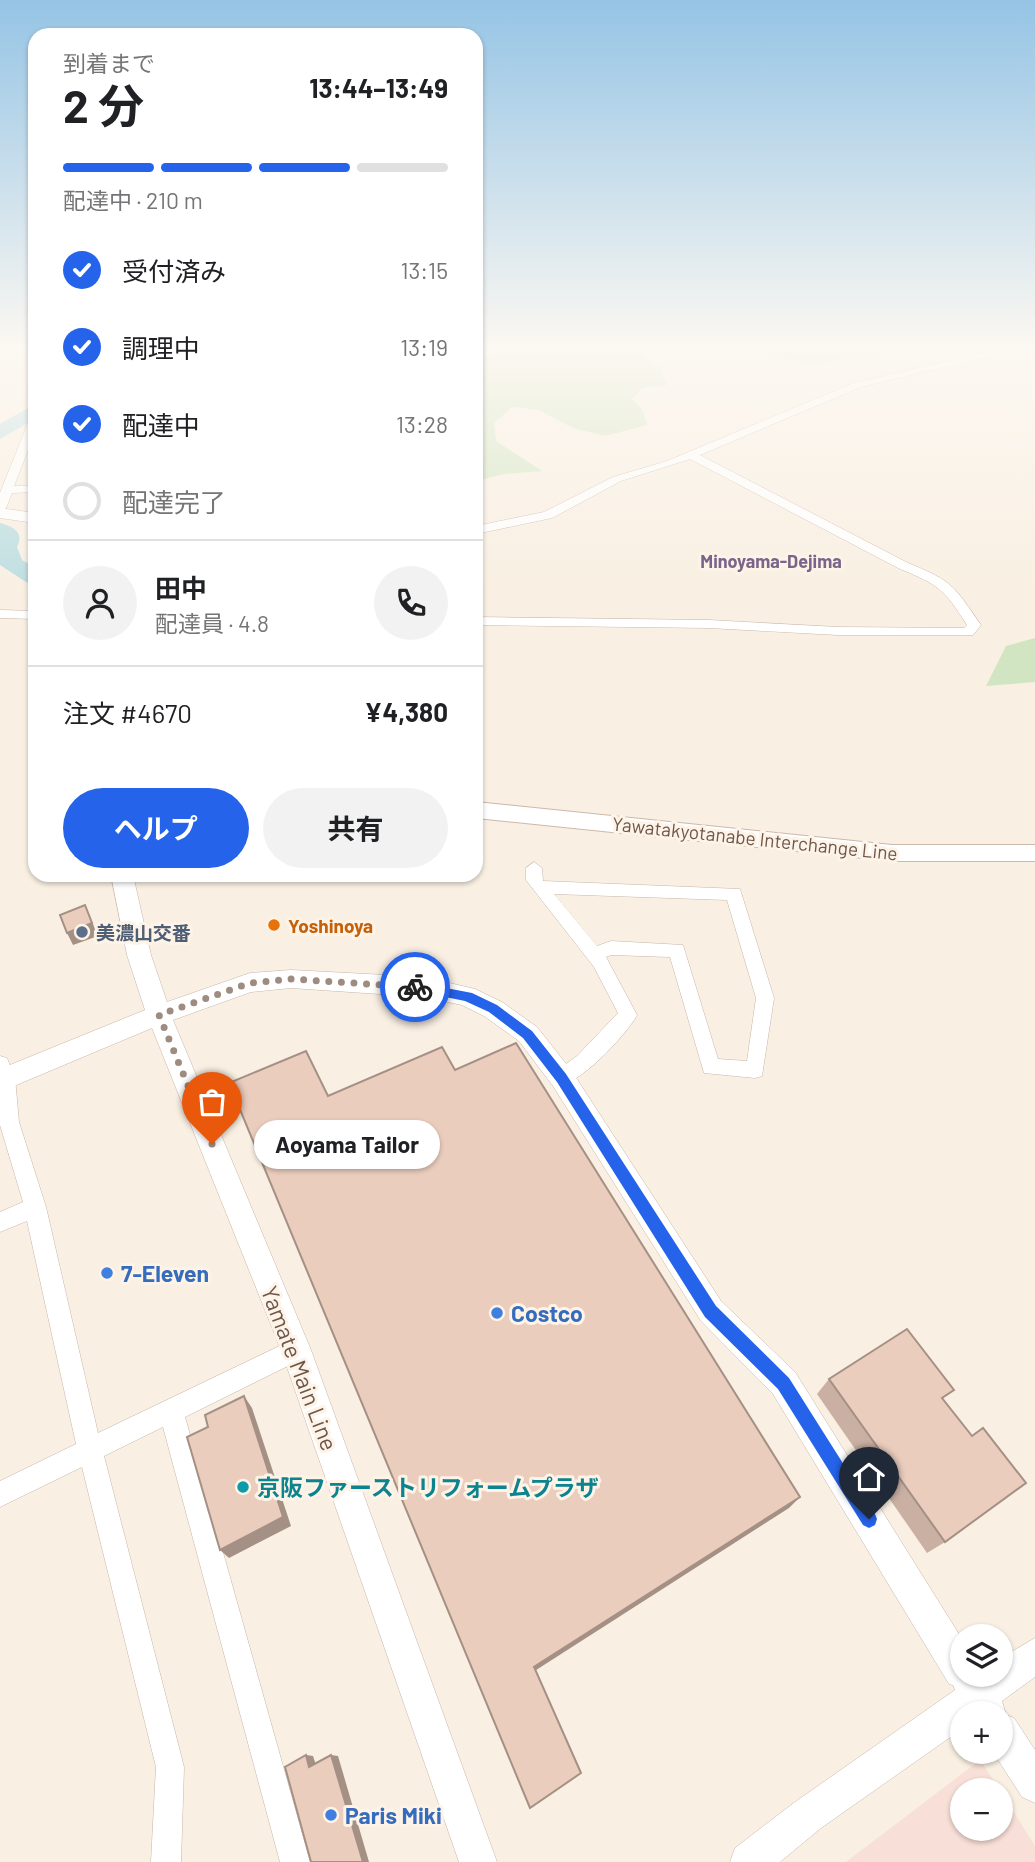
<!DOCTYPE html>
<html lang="ja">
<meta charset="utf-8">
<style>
body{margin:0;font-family:Barlow,"Noto Sans JP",sans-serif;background:#f2f2f2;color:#202124;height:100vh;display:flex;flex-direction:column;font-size:26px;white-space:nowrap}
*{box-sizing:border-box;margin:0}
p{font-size:23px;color:#757577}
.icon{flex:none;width:38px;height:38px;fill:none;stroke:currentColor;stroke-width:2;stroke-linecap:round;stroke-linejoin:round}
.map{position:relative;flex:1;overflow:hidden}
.details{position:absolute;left:28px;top:28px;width:455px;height:854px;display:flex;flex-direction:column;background:#fff;border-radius:21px;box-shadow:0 2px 5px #0004}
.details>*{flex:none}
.buttons{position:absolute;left:950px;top:1624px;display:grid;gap:14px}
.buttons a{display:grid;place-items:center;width:63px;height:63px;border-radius:50%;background:#fff;box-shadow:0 2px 5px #0004;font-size:35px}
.pin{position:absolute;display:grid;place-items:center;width:60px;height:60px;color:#fff;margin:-72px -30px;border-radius:50% 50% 50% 0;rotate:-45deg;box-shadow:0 0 7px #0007}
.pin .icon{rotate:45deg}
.courier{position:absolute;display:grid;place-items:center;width:70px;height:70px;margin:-35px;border:5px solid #2563eb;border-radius:50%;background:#fff;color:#222;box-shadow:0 2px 9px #0007}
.bubble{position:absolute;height:49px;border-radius:24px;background:#fff;box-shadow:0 2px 5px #0004;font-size:23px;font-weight:700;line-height:49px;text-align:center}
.overview em{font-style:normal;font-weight:700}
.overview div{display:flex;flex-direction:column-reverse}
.overview{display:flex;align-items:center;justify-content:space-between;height:119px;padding:0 35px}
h1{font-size:46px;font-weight:700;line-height:52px}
.bar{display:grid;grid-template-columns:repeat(4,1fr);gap:10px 7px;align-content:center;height:84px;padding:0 35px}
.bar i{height:9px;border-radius:5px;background:#e0e0e0}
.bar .on{background:#2563eb}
.bar p{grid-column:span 4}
.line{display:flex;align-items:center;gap:18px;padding:0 35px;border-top:2px solid #e0e0e0}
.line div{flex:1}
.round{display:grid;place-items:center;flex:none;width:74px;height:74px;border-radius:37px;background:#f2f2f2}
ol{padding:0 35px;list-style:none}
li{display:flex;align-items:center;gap:21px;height:77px}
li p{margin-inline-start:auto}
li .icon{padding:7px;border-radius:50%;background:#2563eb;color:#fff;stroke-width:4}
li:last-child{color:#757577}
li i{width:38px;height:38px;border:4px solid #e0e0e0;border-radius:50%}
.button{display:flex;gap:14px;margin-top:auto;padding:14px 35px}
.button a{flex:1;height:80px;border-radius:42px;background:#2563eb;color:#fff;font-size:28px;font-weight:700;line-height:80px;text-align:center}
.button a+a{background:#f2f2f2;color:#202124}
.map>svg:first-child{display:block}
.commercial{fill:#f8dfd7}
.green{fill:#d2e5c2}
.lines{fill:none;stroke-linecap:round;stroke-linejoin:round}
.river{fill:#b9dce0;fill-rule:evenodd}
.minor-casing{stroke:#c8b6aa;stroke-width:1}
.tertiary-casing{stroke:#c8b6aa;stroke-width:1}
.secondary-casing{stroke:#cdb8ab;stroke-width:2}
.minor{fill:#fff;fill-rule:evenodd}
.tertiary{fill:#fff;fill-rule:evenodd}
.secondary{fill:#fff;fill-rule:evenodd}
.wall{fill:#cab0a3}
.shaded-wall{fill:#a49084}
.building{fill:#ebcdbd;stroke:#a49084;stroke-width:2}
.route{fill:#2563eb}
.done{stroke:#9f8c80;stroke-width:7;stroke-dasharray:0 12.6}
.food-dot{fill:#e8710a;stroke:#fdf3e7;stroke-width:2.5}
.service-dot{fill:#5c6f8a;stroke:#fdf3e7;stroke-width:2.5}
.shop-dot{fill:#3f7fe0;stroke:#fdf3e7;stroke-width:2.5}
.culture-dot{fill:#0f9aa8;stroke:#fdf3e7;stroke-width:2.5}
.labels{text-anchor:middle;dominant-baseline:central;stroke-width:6;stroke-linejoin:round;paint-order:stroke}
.far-neighbourhood-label{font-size:18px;font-weight:bold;fill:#7b648a;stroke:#fdf3e7}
.street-label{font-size:19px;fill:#6e564b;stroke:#fdf3e7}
.food-label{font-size:19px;font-weight:bold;fill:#c56008;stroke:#fdf3e7;text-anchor:start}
.service-label{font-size:19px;font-weight:bold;fill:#4e5e75;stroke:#fdf3e7;text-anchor:start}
.near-shop-label{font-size:23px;font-weight:bold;fill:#366cbe;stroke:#fdf3e7;text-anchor:start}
.near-street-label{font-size:23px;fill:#6e564b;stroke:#fdf3e7}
.near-culture-label{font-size:23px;font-weight:bold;fill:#0d838f;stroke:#fdf3e7;text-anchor:start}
</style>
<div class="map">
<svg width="1035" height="1862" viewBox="0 0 1035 1862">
<rect width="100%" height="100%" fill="#f9efe2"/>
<polygon class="commercial" points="980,1760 1000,1790 962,1790 962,1829 1001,1829 1001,1792 1035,1846 1035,1862 846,1862"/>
<g class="green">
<polygon points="493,348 634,348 659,368 667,385 642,388 632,399 642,409 647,425 605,436 573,428 539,410 512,407 494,423 496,441 542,471 504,474 476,481 476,361 493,354"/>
<polygon points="741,348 874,348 883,355 860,353 816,366"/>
<polygon points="1035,638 1035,682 986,686 1006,646"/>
</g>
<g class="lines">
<g class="river">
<polygon points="35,404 35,419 0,439 0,424"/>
<path d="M0 523C12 526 25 532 17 547L22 560 35 567V584L26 582 0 565Z"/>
</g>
<g class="minor-casing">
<g id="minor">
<path d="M1004 348H1022L861 387 700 455 908 563C953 581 954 586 981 625L973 635H838L709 628 476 625V617L709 620 838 627 964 628 967 625C944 589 939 585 900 569L690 459 621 481 552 518 476 534V526L544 512 613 477 667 461 854 383Z"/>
<polygon points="35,415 35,432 14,486 35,486 35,492 12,493 6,508 0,512 0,493 30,418"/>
<polygon points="0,610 35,611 35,619 0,618"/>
<path d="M534 862 542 868 543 881 740 889 774 998 762 1076 755 1078 704 1073 670 957 611 955 606 957 637 1015C628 1033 575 1091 555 1084L552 1078 555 1072 577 1056 618 1013 594 967 526 880V868ZM554 894 727 900 756 998 747 1061 718 1059 683 945 611 941 597 946Z"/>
<polygon points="0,1056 7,1058 15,1078 19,1122 46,1207 98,1433 296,1338 304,1342 308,1350 304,1358 185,1417 310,1862 280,1862 163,1427 104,1456 184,1767 181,1862 151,1862 156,1767 82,1467 0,1507 0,1481 76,1444 27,1221 0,1232 0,1212 23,1202 0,1125"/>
</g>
</g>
<g class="tertiary-casing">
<g id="tertiary">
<polygon points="0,508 35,513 35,523 0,518"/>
<polygon points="111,875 133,875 151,955 167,1002 250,973 291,970 424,977 475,989 502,1002 537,1027 571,1070 721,1301 795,1372 962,1639 962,1675 1001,1675 1001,1658 1035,1638 1035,1677 1002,1701 1006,1715 1014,1718 1035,1750 1035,1803 1022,1797 993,1752 1001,1752 1001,1713 962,1713 962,1729 821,1828 780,1862 730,1862 735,1848 795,1802 955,1690 953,1685 949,1684 773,1394 701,1321 553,1086 519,1041 484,1016 462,1005 424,997 291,988 251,992 173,1020 311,1350 497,1862 459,1862 281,1350 152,1028 14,1086 5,1089 0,1087 0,1069 145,1010 127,955"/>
</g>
</g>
<g class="secondary-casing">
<polygon id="secondary" points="476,802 892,845 1035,845 1035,861 892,861 476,818"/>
</g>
<use href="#minor" class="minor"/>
<use href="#tertiary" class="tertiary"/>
<use href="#secondary" class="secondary"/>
</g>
<polygon class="wall" points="829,1379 943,1400 945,1542 927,1553 817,1394"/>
<g class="shaded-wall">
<polygon points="85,905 98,936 73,945 67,933"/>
<polygon points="244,1396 252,1408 291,1526 229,1558 220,1550"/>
<polygon points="800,1497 789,1508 533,1672 534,1667"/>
<polygon points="306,1755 313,1756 317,1768 309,1767"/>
<polygon points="331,1755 338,1756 369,1862 363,1862"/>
</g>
<g class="building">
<polygon points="85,905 92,923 67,933 60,915"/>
<polygon points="516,1043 800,1497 534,1667 581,1773 530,1808 229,1083 306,1051 328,1096 442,1047 455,1070"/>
<polygon points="907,1329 954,1390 942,1398 972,1436 983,1428 1026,1483 945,1542 829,1379"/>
<polygon points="244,1396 283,1517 220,1550 187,1437 208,1427 205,1415"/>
<polygon points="306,1755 309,1767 331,1755 363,1862 311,1862 285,1767"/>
</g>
<linearGradient id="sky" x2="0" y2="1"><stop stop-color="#95c4e5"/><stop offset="0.57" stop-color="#fcf8f2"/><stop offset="1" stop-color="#fcf8f2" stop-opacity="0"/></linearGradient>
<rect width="1035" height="609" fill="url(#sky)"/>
<polygon class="route" points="415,982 472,993 497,1005 532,1031 566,1074 716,1306 789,1378 875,1514 877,1519 875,1525 869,1528 863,1525 778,1389 705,1317 557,1082 523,1038 489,1012 465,1001 411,990 411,983"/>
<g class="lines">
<polyline class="done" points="212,1144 159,1015 250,983 290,979 415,987"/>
</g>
<circle class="food-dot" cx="274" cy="925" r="7"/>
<circle class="service-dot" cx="82" cy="932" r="7"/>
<g class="shop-dot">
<circle cx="107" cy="1273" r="7"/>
<circle cx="497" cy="1313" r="7"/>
<circle cx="331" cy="1815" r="7"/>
</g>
<circle class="culture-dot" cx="243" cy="1487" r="7"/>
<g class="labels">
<g class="far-neighbourhood-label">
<text x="771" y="561">Minoyama-Dejima</text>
</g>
<g class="street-label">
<text transform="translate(755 838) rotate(6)">Yawatakyotanabe Interchange Line</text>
</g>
<g class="food-label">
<text x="288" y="925">Yoshinoya</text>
</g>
<g class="service-label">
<text x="96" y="932">美濃山交番</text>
</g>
<g class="near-shop-label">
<text x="121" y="1273">7-Eleven</text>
<text x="511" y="1313">Costco</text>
<text x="345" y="1815">Paris Miki</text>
</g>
<g class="near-street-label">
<text transform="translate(300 1368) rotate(69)">Yamate Main Line</text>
</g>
<g class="near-culture-label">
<text x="257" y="1487">京阪ファーストリフォームプラザ</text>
</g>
</g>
</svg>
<div class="buttons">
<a><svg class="icon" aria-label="layers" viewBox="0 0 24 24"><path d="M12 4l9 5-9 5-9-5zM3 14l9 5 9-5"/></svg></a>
<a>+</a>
<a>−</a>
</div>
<div class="pin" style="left:212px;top:1144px;background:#ea580c"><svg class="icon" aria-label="bag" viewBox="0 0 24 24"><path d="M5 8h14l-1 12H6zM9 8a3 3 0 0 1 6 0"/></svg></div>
<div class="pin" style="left:869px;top:1519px;background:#1f2937"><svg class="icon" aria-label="home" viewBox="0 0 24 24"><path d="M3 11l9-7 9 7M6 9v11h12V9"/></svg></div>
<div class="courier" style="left:415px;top:987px"><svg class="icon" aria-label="bike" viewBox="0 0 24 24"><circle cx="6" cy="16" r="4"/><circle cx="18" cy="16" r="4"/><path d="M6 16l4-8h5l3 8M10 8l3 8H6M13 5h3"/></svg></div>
<div class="bubble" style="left:254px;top:1120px;width:186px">Aoyama Tailor</div>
<section class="details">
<div class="overview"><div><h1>2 分</h1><p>到着まで</p></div><em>13:44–13:49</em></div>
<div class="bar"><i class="on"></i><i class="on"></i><i class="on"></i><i></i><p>配達中 · 210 m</p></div>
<ol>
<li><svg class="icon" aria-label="check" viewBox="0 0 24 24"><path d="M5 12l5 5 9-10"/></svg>受付済み<p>13:15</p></li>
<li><svg class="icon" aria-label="check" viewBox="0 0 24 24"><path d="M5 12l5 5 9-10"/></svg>調理中<p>13:19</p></li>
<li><svg class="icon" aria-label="check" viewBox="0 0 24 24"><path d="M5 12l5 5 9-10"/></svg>配達中<p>13:28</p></li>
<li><i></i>配達完了</li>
</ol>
<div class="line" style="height:126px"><a class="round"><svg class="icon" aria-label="person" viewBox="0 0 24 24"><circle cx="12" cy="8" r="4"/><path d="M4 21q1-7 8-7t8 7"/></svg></a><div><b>田中</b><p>配達員 · 4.8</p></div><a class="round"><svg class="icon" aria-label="phone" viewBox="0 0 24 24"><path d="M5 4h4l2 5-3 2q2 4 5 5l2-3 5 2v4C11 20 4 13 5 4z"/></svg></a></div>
<div class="line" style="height:91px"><div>注文 #4670</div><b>¥4,380</b></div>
<div class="button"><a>ヘルプ</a><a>共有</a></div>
</section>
</div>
